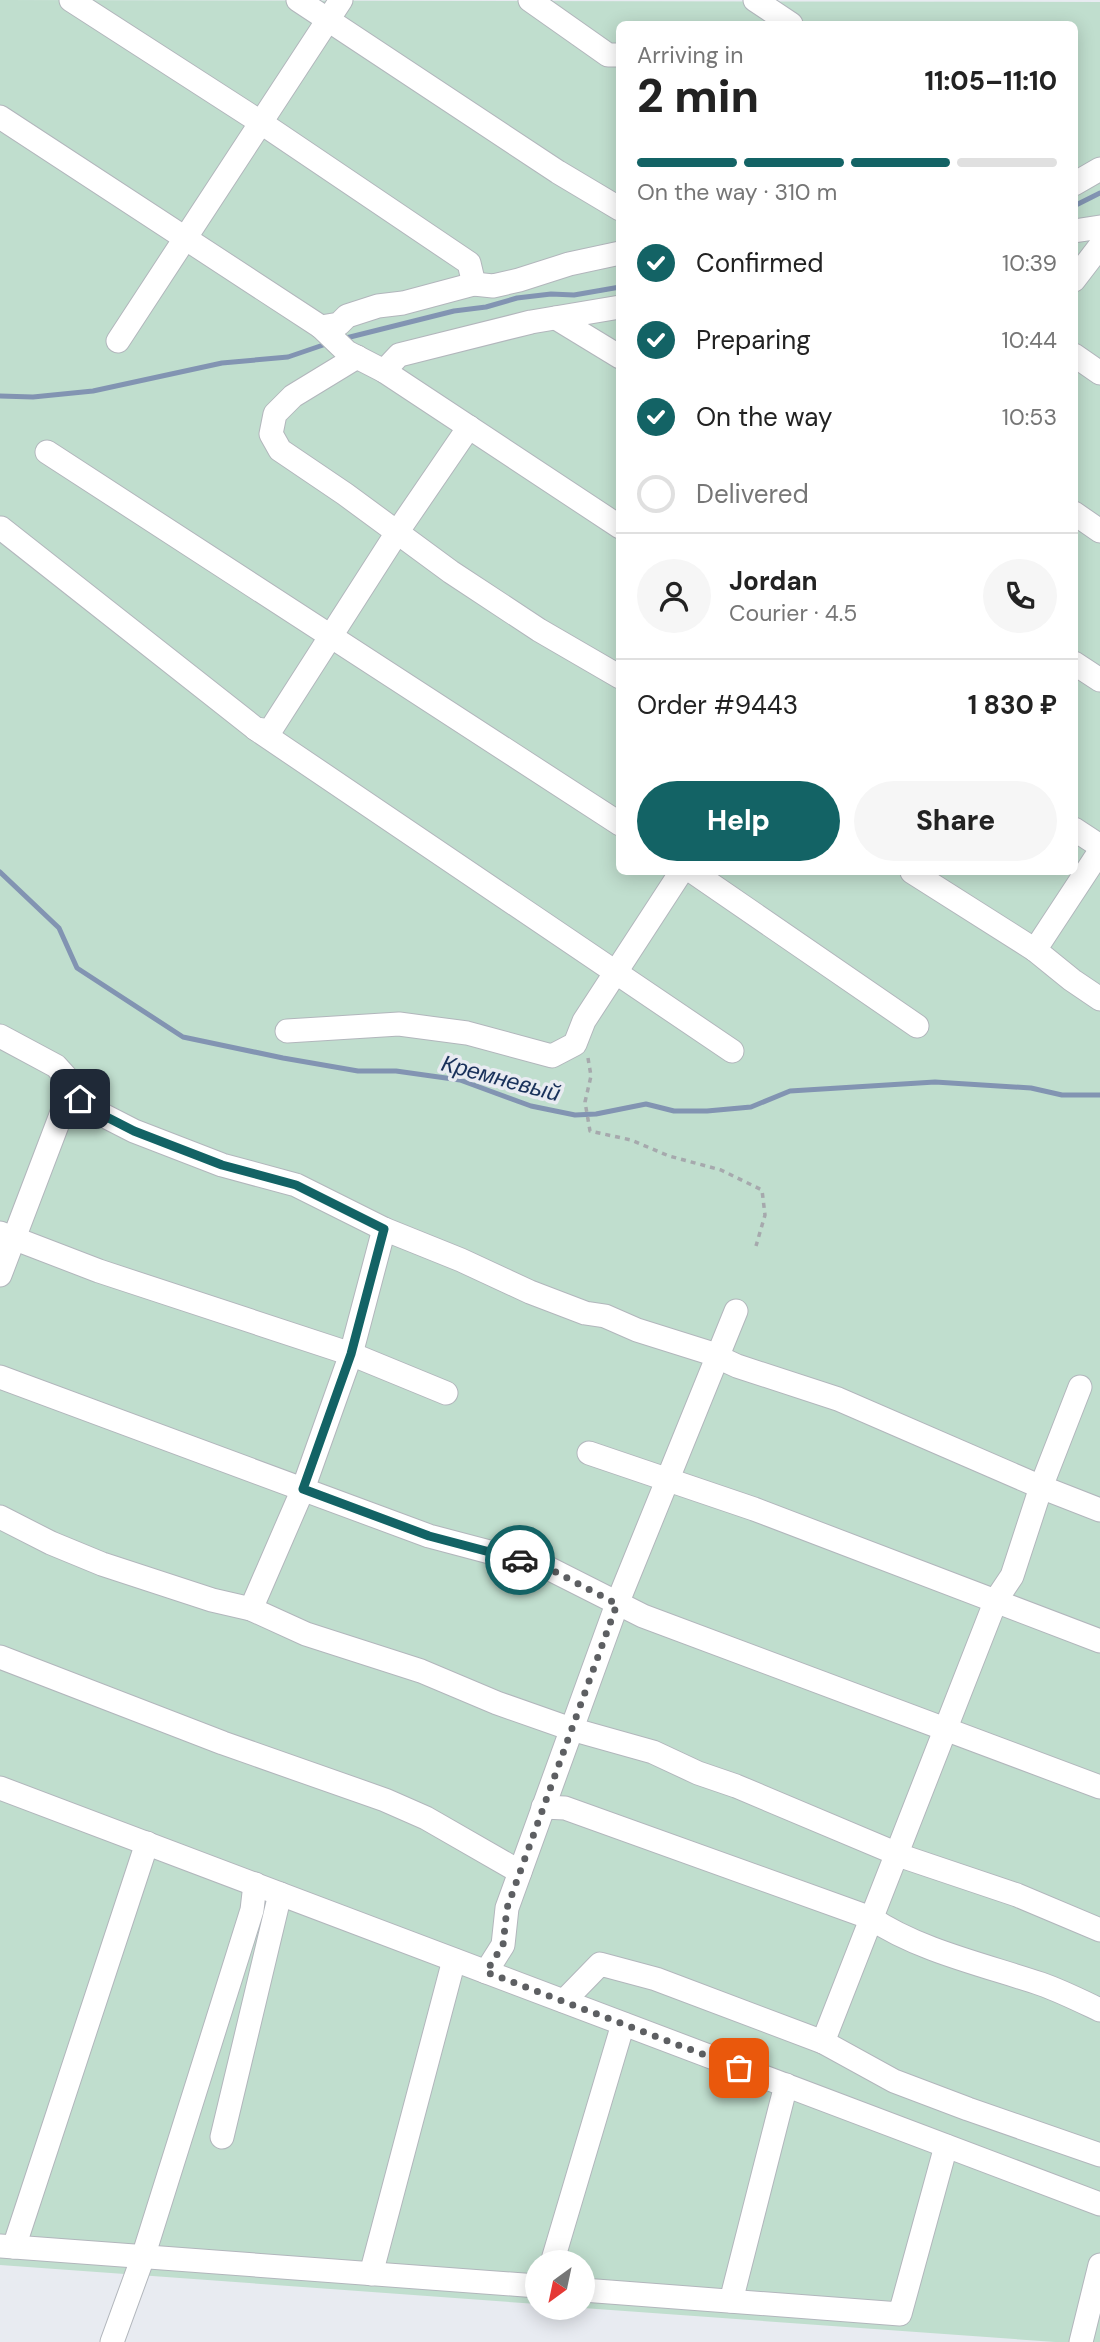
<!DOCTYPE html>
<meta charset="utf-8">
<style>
body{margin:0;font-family:"DM Sans",sans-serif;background:#f6f6f6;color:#222;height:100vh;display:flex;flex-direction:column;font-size:26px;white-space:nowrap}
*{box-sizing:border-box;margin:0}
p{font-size:23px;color:#767676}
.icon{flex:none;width:38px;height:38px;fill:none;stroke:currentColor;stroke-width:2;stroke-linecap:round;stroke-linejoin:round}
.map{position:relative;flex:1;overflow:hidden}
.sheet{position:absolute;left:616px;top:21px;width:462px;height:854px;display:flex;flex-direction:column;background:#fff;border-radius:10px;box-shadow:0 4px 18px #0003}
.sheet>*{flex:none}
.needle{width:46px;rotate:213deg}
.buttons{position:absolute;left:525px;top:2250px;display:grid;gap:14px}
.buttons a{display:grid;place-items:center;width:70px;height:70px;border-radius:50%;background:#fff;box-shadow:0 4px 18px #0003;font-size:35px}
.pin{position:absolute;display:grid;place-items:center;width:60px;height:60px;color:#fff;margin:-30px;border-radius:14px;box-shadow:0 4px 10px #0006}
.courier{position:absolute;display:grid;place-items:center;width:70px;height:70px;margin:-35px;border:5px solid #136365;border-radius:50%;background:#fff;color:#222;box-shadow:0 2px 9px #0007}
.head em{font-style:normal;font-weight:800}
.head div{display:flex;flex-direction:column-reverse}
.head{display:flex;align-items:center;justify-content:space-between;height:119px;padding:0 21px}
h1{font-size:46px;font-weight:800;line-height:52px}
.bar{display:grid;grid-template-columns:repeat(4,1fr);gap:10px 7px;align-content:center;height:84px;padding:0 21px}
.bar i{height:9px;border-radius:5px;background:#e0e0e0}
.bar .on{background:#136365}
.bar p{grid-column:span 4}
.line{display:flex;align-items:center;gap:18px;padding:0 21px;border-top:2px solid #e0e0e0}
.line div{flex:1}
.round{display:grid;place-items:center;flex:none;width:74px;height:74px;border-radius:37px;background:#f6f6f6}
ol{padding:0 21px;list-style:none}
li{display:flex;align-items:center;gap:21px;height:77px}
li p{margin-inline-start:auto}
li .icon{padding:7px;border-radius:50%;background:#136365;color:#fff;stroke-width:4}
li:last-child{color:#767676}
li i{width:38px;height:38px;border:4px solid #e0e0e0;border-radius:50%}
.cta{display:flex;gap:14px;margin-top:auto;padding:14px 21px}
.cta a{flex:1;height:80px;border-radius:42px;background:#136365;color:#fff;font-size:28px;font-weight:800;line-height:80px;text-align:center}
.cta a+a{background:#f6f6f6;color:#222}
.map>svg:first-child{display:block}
.green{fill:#c0dece;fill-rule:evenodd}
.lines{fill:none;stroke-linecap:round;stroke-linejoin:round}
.stream{stroke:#8294b2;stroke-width:5}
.minor-casing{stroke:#b2b6bc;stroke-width:25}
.path{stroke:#a6a9ad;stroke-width:3.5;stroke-dasharray:5 5;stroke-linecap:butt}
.minor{stroke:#fff;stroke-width:23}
.done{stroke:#5d5f62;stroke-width:7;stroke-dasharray:0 12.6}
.route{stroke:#136365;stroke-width:9}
.labels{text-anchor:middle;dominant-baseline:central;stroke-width:7;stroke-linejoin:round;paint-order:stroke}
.water-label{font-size:23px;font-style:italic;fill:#19315a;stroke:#e8ebf1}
</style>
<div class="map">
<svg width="1100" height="2342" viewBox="0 0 1100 2342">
<rect width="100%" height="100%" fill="#e8ebf1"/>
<path class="green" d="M0 0 1100 2V2342H1055L583 2308V2263H537V2304L0 2265ZM620 24H1074V872H620Z"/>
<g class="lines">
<g class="stream">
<polyline points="1074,206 1100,193"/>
<polyline points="342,339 454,311 486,307 517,298 551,294 574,295 620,287"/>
<polyline points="0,396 33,397 93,391 222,363 288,357 329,343"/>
<polyline points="0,872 59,928 77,968 183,1037 283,1058 358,1071 396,1071 460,1080 531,1106 575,1115 596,1114 646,1104 674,1111 707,1111 751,1107 790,1091 935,1082 1031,1088 1062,1095 1100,1095"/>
</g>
<g class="minor-casing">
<g id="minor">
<polyline points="71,0 254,118 469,263 474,284"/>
<polyline points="298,0 558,172 620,209"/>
<polyline points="530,0 608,55 620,55"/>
<polyline points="755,0 791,24"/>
<polyline points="0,117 321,327 347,352 384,371 620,527"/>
<polyline points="1074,184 1100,169"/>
<polyline points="1074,231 1100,227"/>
<polyline points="1074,280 1100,246"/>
<polyline points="556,318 620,357"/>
<polyline points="321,327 339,324 347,316 378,306 403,303 474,284 493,286 519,280 569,264 620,253"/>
<polyline points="118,341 341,0"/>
<polyline points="1074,355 1100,373"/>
<polyline points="357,357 293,396 275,414 271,434 280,450 345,494 451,572 539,630 620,677"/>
<polyline points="384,371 399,355 531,322 620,307"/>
<polyline points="47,452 620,824"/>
<polyline points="1074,513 1100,531"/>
<polyline points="0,530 1,528 256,729 270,731 400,528 469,427"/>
<polyline points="1074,663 1100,680"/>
<polyline points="256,729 732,1051"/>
<polyline points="1074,829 1100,846"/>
<polyline points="1100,851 1035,950 1072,980 1100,999"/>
<polyline points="693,872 917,1026"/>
<polyline points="912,872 1035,950"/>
<polyline points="287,1031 399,1024 467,1033 552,1056 575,1044 584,1021 681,872"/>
<polyline points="0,1036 56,1066 75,1087"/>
<polyline points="0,1233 99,1271 351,1354 446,1393"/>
<polyline points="0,1275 67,1099 80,1099 91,1109 134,1131 222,1165 296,1185 384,1229 461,1260 530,1292 585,1313 605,1316 637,1330 707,1352 737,1366 838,1399 1041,1487 1100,1510"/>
<polyline points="0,1377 429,1536 546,1567 643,1616 1100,1787"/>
<polyline points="589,1453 754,1509 1100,1641"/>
<polyline points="0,1517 51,1543 102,1564 212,1600 251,1609 306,1634 421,1671 497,1703 571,1729 653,1752 698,1773 736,1786 907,1858 1017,1895 1100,1930"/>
<polyline points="251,1609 303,1489 351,1354 384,1229"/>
<polyline points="0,1657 223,1743 385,1800 426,1818 520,1872"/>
<polyline points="0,1788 1100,2204"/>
<path d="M543 1807 565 1808 871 1918C917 1950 988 1966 1041 1984 1061 1991 1081 2001 1100 2010"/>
<polyline points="486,1972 503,1945 507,1908 617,1604 736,1311"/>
<polyline points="564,2001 600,1964 656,1979 823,2042 894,2081 968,2109 1100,2155"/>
<polyline points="823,2042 996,1600 1012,1576 1041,1487 1080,1387"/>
<polyline points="222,2137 280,1894"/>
<polyline points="0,2246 537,2286"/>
<polyline points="14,2247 147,1843"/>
<polyline points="552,2263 623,2024"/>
<polyline points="371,2274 454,1960"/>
<polyline points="583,2290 900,2314 946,2146"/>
<polyline points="731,2301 786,2085"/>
<polyline points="112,2342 143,2257 252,1910 255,1884"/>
<polyline points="1081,2342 1100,2265"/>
</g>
</g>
<polyline class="path" points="588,1058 591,1076 585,1102 590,1131 631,1140 669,1156 721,1170 762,1190 765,1215 756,1246"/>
<use href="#minor" class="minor"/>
</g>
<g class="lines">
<polyline class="done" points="520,1560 546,1567 617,1604 507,1908 503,1945 486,1972 739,2068"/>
<polyline class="route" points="80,1099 91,1109 134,1131 222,1165 296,1185 384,1229 351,1354 303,1489 429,1536 520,1560"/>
</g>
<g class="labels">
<g class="water-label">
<text transform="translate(501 1078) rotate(15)">Кремневый</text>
</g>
</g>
</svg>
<div class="buttons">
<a><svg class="needle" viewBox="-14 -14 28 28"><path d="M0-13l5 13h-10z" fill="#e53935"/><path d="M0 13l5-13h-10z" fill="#767676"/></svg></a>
</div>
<div class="pin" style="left:739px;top:2068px;background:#ea580c"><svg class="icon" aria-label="bag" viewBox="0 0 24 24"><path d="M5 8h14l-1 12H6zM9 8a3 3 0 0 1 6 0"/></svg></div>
<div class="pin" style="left:80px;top:1099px;background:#1f2937"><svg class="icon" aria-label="home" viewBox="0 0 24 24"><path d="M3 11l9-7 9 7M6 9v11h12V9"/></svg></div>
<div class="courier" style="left:520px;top:1560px"><svg class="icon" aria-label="car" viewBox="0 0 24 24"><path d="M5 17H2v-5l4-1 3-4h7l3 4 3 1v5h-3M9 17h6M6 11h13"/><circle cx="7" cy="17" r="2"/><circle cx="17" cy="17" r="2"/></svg></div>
<section class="sheet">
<div class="head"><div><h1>2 min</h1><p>Arriving in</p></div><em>11:05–11:10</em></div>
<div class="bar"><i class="on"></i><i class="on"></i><i class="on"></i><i></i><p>On the way · 310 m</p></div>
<ol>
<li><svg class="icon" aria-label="check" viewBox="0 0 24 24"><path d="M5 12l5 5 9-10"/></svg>Confirmed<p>10:39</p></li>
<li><svg class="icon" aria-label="check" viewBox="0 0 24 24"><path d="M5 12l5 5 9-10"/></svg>Preparing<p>10:44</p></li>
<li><svg class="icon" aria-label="check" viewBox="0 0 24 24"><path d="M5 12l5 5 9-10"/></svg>On the way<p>10:53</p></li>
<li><i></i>Delivered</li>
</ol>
<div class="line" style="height:126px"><a class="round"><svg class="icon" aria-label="person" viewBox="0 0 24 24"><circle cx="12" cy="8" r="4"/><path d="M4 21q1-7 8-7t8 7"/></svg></a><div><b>Jordan</b><p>Courier · 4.5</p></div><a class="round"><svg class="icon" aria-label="phone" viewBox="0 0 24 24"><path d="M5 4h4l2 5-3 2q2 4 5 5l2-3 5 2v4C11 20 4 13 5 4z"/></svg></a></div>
<div class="line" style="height:91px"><div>Order #9443</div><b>1 830 ₽</b></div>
<div class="cta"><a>Help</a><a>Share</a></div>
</section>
</div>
